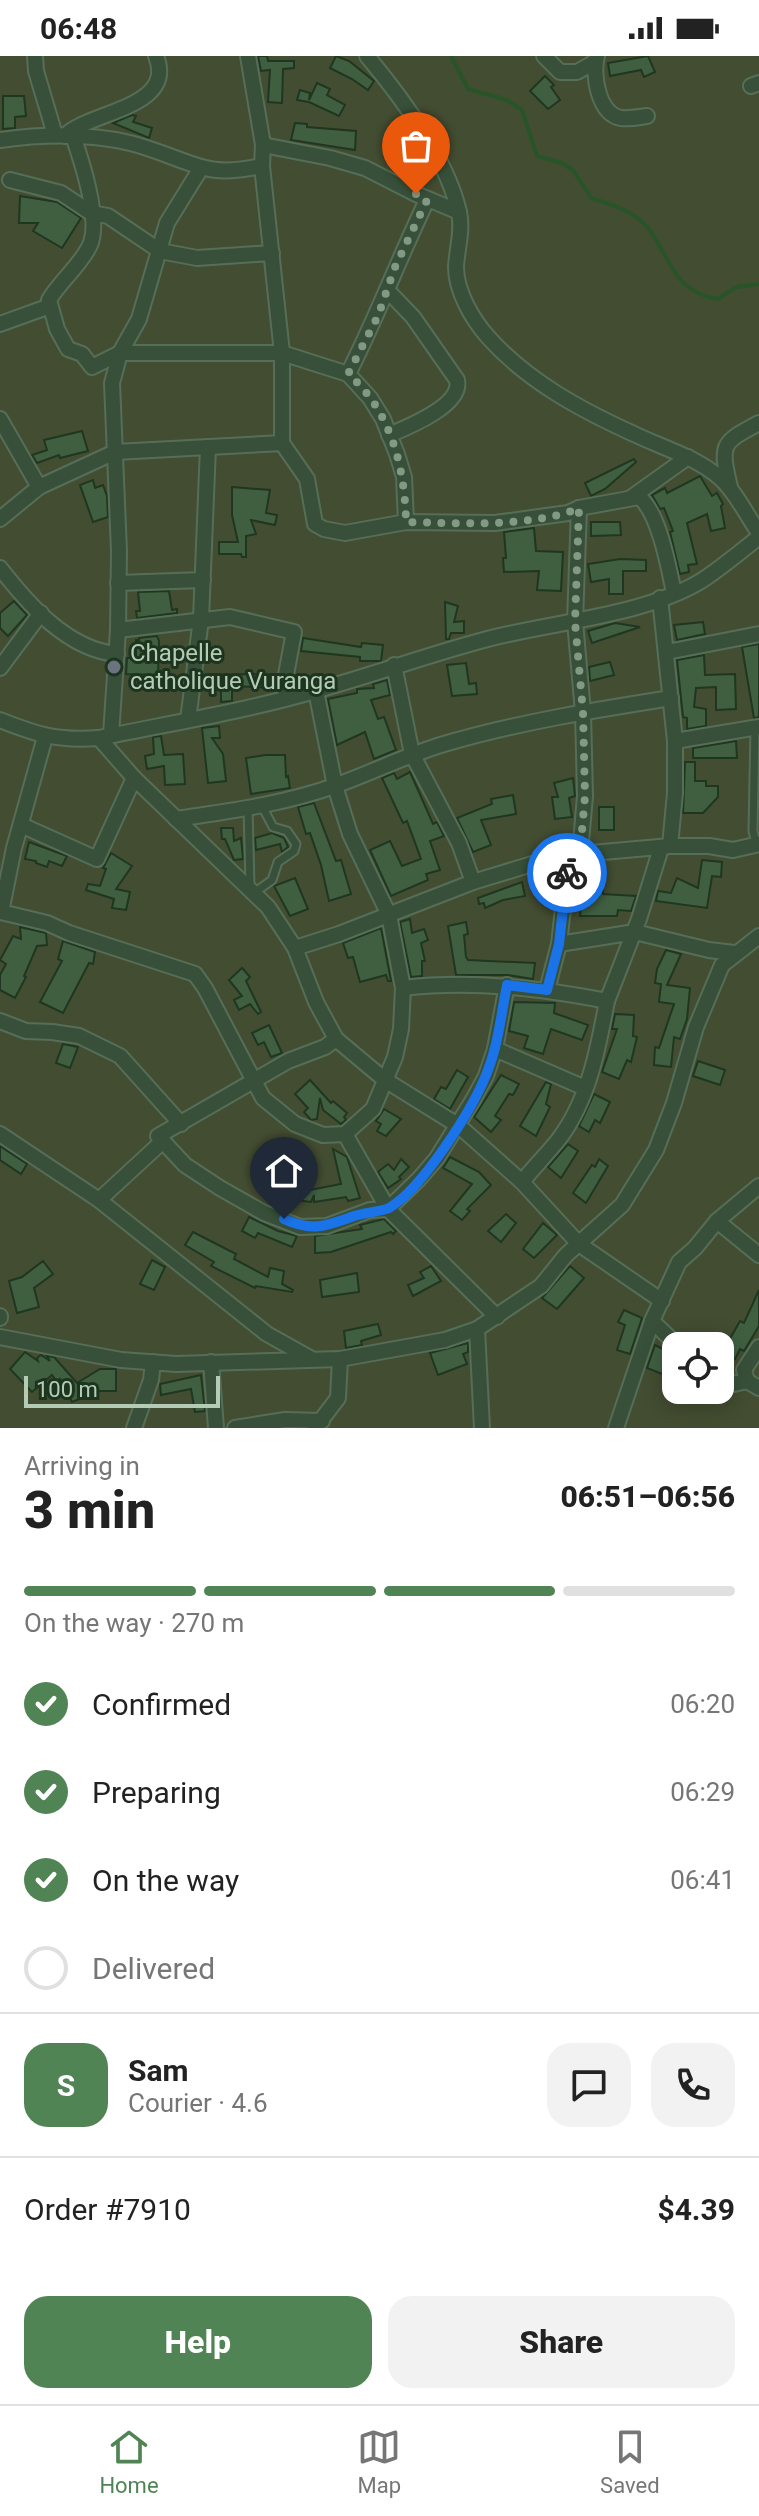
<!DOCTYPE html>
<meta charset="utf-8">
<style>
body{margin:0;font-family:Roboto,sans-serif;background:#f2f2f2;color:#222;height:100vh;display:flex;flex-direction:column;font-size:30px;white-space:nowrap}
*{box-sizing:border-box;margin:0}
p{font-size:26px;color:#767676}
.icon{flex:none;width:44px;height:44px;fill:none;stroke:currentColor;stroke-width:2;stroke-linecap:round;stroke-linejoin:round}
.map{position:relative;height:1372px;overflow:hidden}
.sheet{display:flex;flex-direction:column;background:#fff;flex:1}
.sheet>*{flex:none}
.controls{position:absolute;left:662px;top:1276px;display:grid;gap:16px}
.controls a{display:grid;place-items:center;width:72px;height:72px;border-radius:16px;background:#fff;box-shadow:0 4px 20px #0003;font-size:40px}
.scale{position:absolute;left:24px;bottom:20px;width:196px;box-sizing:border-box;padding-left:8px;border:4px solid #b4cbb6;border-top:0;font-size:22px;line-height:28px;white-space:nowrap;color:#b4cbb6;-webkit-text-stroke:6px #1d351e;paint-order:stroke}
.pin{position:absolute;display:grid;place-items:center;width:68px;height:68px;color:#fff;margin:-82px -34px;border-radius:50% 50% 50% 0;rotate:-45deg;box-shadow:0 0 8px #0007}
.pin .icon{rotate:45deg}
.courier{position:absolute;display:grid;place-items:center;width:80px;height:80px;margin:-40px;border:6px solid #1a73e8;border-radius:50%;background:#fff;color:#222;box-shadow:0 2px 10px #0007}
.summary em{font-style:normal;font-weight:800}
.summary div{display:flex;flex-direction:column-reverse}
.summary{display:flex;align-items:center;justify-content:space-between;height:136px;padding:0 24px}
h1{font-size:52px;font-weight:800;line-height:60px}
.bar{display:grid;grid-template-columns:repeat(4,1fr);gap:12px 8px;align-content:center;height:96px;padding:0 24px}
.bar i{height:10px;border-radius:6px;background:#e0e0e0}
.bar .active{background:#508454}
.bar p{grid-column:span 4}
.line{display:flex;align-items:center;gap:20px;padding:0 24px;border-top:2px solid #e0e0e0}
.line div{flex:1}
.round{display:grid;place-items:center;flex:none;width:84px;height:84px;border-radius:24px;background:#f2f2f2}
ol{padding:0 24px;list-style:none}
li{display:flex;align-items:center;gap:24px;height:88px}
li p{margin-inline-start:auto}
li .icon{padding:8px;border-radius:50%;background:#508454;color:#fff;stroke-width:4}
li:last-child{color:#767676}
li i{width:44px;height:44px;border:4px solid #e0e0e0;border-radius:50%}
.primary-button{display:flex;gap:16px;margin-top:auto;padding:16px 24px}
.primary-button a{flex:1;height:92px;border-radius:24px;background:#508454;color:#fff;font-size:32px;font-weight:800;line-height:92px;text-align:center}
.primary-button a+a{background:#f2f2f2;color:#222}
.status{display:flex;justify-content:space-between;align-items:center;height:56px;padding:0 40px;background:#fff;direction:ltr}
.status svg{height:22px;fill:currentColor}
.dock{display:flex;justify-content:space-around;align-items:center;height:112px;border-top:2px solid #e0e0e0;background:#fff;font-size:22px;color:#767676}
.dock a{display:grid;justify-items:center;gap:4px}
.dock .active{color:#508454}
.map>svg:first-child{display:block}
.green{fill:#434d31;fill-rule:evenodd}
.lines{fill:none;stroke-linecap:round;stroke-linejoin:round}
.stream{stroke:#275529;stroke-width:4}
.building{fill:#405f41;stroke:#1f3720;stroke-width:2}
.lane-casing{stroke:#566e57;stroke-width:11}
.street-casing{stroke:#566e57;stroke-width:18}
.lane{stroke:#385039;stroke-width:7}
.street{stroke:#385039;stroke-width:14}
.done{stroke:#829a83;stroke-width:8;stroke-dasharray:0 14.4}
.route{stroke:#1a73e8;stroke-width:10}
.worship-dot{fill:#6b7280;stroke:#1d351e;stroke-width:3}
.labels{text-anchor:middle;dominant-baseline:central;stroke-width:6;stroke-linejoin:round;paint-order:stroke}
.poi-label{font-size:24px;fill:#b4cbb6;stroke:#1d351e;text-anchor:start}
</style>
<div class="status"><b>06:48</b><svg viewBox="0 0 49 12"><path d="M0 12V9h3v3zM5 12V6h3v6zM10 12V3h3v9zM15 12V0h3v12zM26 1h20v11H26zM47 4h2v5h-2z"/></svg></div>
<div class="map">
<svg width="759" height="1372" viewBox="0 0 759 1372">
<rect width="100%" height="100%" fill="#244025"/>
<path class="green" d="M0 0H759V1372H0ZM676 1290H720V1334H676Z"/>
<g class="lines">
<path class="stream" d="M451 0 468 33 507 44 522 54 537 100 562 107 573 114 592 143C610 147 635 156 647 171 672 202 672 236 718 243L736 231 759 228"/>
</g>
<g class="building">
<polygon points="258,0 267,0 268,5 294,5 294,12 283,13 282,47 268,46 270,14 261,15"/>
<polygon points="336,0 349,5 374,25 368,34 352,23 330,12"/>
<polygon points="648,0 655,16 644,21 641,14 610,20 608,7"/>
<polygon points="545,20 554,29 551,31 560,44 548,53 530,35"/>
<polygon points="317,27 330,33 327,39 345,49 339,60 309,46 297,44 300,34 310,37 309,44"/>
<polygon points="3,40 24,40 26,60 15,61 15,72 3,73"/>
<polygon points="132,59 136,60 133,66 152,72 149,82 113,67"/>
<polygon points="295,67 307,68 307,71 356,75 355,94 291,84"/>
<polygon points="20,140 57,146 81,162 62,192 33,175 38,167 19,167"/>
<polygon points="82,375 88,395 60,402 59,399 37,407 32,399 47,394 44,384"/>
<polygon points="634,403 636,406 605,433 591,440 585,427"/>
<polygon points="700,420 712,440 717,437 723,448 721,450 725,472 711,475 707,458 687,467 697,508 688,509 689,516 680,518 670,476 673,475 664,452 660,453 652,439 665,432 667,437"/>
<polygon points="93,424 95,432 103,429 107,440 108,461 93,466 80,429"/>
<polygon points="232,431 270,434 266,457 277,459 275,469 251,464 256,478 246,480 246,501 242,501 241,498 219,498 219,486 238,486 232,459"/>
<polygon points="591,466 620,466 621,479 591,480"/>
<polygon points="534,472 536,495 563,496 561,535 537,534 539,515 504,516 503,502 506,502 504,476"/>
<polygon points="620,503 646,504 646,515 623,515 623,538 609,538 609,523 591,526 588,508"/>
<polygon points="169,535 172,554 177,553 177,557 137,562 136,555 140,555 138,536"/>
<polygon points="14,545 27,559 8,580 0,572 0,557"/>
<polygon points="445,546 458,550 454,566 464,565 464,577 451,577 449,583 446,583"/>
<polygon points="703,566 705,578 677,584 674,569"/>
<polygon points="615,567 640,571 592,587 588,575"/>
<polygon points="157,580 159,585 158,619 126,618 127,602 136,602 136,584 139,584 139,582"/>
<polygon points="303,582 361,591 362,587 383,589 381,605 360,605 360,601 301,595"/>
<polygon points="759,588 759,661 754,662 742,591"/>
<polygon points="704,599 705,619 735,618 736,653 716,654 716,631 696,632 694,651 706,653 706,670 687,673 687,662 683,661 677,604"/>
<polygon points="610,606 614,619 590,625 589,611"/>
<polygon points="466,607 469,628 476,627 477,638 452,640 447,609"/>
<polygon points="262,618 276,619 275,632 232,630 232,645 221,646 221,632 202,632 204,619"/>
<polygon points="387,624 390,639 371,644 378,663 384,661 396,694 374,703 365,676 337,689 328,643 357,637 357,633 374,632 373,628"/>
<polygon points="219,670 220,682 212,682 223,698 226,725 208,727 202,672"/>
<polygon points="161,680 164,699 183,698 185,728 165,729 164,710 147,713 145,700 154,698 153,681"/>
<polygon points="736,685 737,702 693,702 693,692"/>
<polygon points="266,699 285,699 286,721 288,720 290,732 251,738 246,702"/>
<polygon points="685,706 695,706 695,725 706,725 706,730 718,730 718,741 703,757 683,757"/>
<polygon points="410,716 433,768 437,766 444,780 430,785 440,814 426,818 428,824 391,840 370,794 390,785 402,810 421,803 407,765 403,767 382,722 394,717 397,723"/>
<polygon points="573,722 575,740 569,742 572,761 555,763 552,741 558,741 554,727"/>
<polygon points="513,739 516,758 481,764 491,789 473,796 457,762 492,748 491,743"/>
<polygon points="314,747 336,805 341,804 351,838 329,845 321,809 310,777 306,778 298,751"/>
<rect x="599" y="751" width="15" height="23"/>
<polygon points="221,772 233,772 234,785 241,782 243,803 234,804 225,783 222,783"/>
<polygon points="272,777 284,782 288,791 282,796 280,788 256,794 255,782"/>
<polygon points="29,786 67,800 62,810 49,805 47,811 36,807 36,805 25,803"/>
<polygon points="111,797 132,810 116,833 130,836 126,854 112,852 114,843 86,834 88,828 100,830 106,813 103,812"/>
<polygon points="702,804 722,806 721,821 712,820 707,852 656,845 658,835 671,837 677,822 698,832"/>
<polygon points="597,811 598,813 603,812 603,838 636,840 631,855 618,854 617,860 580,860 585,812"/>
<polygon points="295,822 308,853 290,860 274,830"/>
<polygon points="522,826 525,840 503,844 485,852 484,847 479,848 478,842"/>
<polygon points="410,863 412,877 424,873 428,884 421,887 425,905 422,905 422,920 411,921 400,866"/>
<polygon points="466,866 468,878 464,879 466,901 468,904 535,907 533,923 508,919 456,919 448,870"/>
<polygon points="20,871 46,877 47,889 37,890 24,920 26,921 15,942 0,934 0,919 6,908 0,904 13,880 21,883"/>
<polygon points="381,872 391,925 388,925 386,919 360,926 353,901 348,902 343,887"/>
<polygon points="63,885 95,896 93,908 89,907 63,957 40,946 62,905 58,903"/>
<polygon points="666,894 681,898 667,929 690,932 687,963 680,983 674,981 671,1011 654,1009 655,991 659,992 674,948 659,946 661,928 655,927 657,913"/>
<polygon points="242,912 250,921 246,925 261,956 258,958 250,948 239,954 234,944 242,940 229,924"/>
<polygon points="514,946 555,947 554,957 588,969 582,984 551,973 543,998 524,992 528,980 509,975"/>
<polygon points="615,958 634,959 633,980 637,981 631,1006 627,1004 619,1023 602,1016 617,973 612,973"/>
<polygon points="269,969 282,997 271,1001 264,986 258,989 252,977"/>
<polygon points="63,988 78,991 70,1012 56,1007"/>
<polygon points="698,1005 725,1014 720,1029 693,1020"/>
<polygon points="457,1014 468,1021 450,1053 434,1043 441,1031 446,1033"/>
<polygon points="501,1019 519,1028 513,1039 509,1038 495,1060 501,1064 491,1076 474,1061"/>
<polygon points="310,1024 331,1047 333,1045 347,1057 344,1061 346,1064 341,1068 323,1054 320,1042 317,1063 311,1064 304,1056 308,1052 295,1038"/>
<polygon points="546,1026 551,1028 546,1048 550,1051 536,1080 520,1070"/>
<polygon points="594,1038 610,1046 600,1067 595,1064 589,1076 579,1070"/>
<polygon points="384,1053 401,1063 386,1080 377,1075 381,1068 376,1065"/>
<polygon points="568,1088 578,1095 561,1122 548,1111"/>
<polygon points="0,1090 27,1108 21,1118 0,1104"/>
<polygon points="333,1093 347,1101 360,1142 348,1145 346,1141 314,1146 314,1139 311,1146 295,1144 298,1127 311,1129 310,1134 341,1128"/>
<polygon points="450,1101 479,1116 491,1129 467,1153 470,1155 462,1164 450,1155 472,1128 443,1112"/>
<polygon points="401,1103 409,1111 399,1121 401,1123 388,1132 378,1116 388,1108 394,1114"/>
<polygon points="599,1103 608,1110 586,1147 573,1137 592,1109 595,1111"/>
<polygon points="506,1158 516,1167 501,1186 488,1175"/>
<polygon points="249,1161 278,1175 297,1180 292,1191 258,1177 255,1182 242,1175"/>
<polygon points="384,1163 396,1175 393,1178 391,1176 331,1196 315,1197 315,1180 362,1173 360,1169"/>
<polygon points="543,1167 557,1179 534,1202 523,1193"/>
<polygon points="193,1176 236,1198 234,1203 268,1221 270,1212 284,1215 282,1228 293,1234 292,1236 256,1230 255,1232 211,1210 214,1206 185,1189"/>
<polygon points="152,1204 165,1211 154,1234 140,1228"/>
<polygon points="43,1205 53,1218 34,1232 39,1251 17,1257 9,1225 22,1221"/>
<polygon points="431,1210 441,1225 413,1240 408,1229 424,1222 420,1216"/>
<polygon points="570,1210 584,1222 557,1253 542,1242"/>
<polygon points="357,1217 359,1236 322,1241 320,1224"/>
<polygon points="759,1234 759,1270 744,1295 740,1293 735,1303 723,1295 740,1265 744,1267"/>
<polygon points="624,1254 642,1262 630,1298 617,1294 625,1269 618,1266"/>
<polygon points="378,1268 381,1279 361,1285 362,1289 346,1292 344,1275"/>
<polygon points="468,1287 468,1296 463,1298 467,1308 438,1319 430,1297"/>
<polygon points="655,1289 675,1299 667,1320 647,1312"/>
<polygon points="25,1296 38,1305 37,1302 41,1299 50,1305 47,1300 54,1301 77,1327 100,1313 116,1313 116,1335 99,1335 72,1346 60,1323 57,1326 52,1319 32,1336 10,1313"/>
<polygon points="201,1319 205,1355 195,1356 191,1333 161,1339 160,1328"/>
</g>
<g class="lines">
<g class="lane-casing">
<g id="lane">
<polyline points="755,671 753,775 756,787"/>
<polyline points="248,752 250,830"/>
<polyline points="254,837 272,824 278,806 294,795 296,788 287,775 273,771 262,750"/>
</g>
</g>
<g class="street-casing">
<g id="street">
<polyline points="35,0 36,15 55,79"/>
<polyline points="248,0 263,89 262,110 282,297 282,387"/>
<path d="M367 0C402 42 447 103 459 156 463 175 457 192 456 211 456 235 472 263 488 281 527 325 581 354 634 378 663 392 696 401 720 422 736 436 747 460 759 477"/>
<polyline points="544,0 560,16 577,16 595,6"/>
<path d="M597 0C592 18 598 58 621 62 629 63 639 61 647 60"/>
<polyline points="751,30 759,27"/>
<path d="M65 80C88 55 177 53 156 0"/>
<path d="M73 80C82 106 101 164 90 189 80 210 60 225 49 244L57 273 68 293 82 298 92 311 120 297H282L348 318 370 342 383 363 397 398 404 421 406 466"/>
<path d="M0 84C44 78 87 77 130 87 155 93 177 104 201 111 221 117 242 114 262 110"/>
<polyline points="263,89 330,102 365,112 416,138 459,156"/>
<polyline points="10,124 61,137 91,157 108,160 160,195 197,202 272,197"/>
<path d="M387 234 413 261 457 324C463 349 408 371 389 379"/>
<polyline points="0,268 50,250"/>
<path d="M348 318C377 261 399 202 427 144"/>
<polyline points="0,363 39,431"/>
<path d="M730 431C720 388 721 387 759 367"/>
<polyline points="632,441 688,401"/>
<polyline points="579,452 575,566 583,656 585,740 580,798"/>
<path d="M0 463 39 431 115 396 282 387 307 423 315 468 324 473 345 477 406 466 495 467 568 457 579 452 639 441C659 456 669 513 674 537"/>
<path d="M0 512C28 548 68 594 117 598"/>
<polyline points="118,527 203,524"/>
<polyline points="660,542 675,685 675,737 670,790"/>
<polyline points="118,574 230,561 294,576 285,624 286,642"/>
<polyline points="667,596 759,578"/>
<polyline points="394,609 412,698 459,787 473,826"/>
<polyline points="0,612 41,557"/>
<path d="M0 664C38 679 57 685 99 682 172 667 246 655 318 634 372 619 425 600 480 585 547 566 641 561 701 525 721 512 740 496 759 481"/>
<polyline points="188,664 201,563 208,391"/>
<polyline points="111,679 118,574 119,495 112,327 120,297 139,263 167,167 201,112"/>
<polyline points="45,681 14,792 1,856 47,867 69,877 195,918 205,932 263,1042 295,1068 323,1079 345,1078 373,1053 395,1001 401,973 403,932 389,859 350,778 335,730 316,635"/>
<polyline points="99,682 134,722 268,851 295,892 316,946 336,983 385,1024 459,1070 522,1126 579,1188 662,1245"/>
<polyline points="675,685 759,671"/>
<path d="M176 763C230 755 285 748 337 729 373 716 407 699 444 688 519 666 595 654 671 642"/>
<polyline points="21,769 97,803 134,722"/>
<polyline points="563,801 567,817 559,888 635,876 709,894 734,897"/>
<polyline points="295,892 339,878 473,826 542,805 580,798 670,790 709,790 733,794 759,788"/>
<path d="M403 932C473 924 538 932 607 945L639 863 661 792"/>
<polyline points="547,934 559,888"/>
<polyline points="0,965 26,975 52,976 79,980 120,1000 181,1068"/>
<polyline points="336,983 325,991 288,1005 158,1080 185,1109 220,1132 264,1157 300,1171 327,1170 370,1154 388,1153 419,1123 437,1102 473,1044 486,1020 495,993 507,929"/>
<polyline points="495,993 585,1032"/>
<polyline points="0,1078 99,1144 267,1278 310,1302"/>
<polyline points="345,1078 388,1153 497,1261"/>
<path d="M522 1126C534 1111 547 1098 559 1083 589 1043 598 993 607 945"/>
<polyline points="99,1144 163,1085"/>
<polyline points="717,1165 759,1199"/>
<polyline points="0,1260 0,1262"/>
<polyline points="652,1265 678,1290"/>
<polyline points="477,1273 482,1372"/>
<polyline points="0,1281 121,1304 176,1308 340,1303 445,1284 477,1273 541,1230 566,1199 622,1149 656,1094 674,1047 696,971 722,909 759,880"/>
<polyline points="759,1291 744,1314 747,1325 759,1332"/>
<polyline points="211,1306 216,1372"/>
<polyline points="720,1319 734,1328 747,1325"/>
<polyline points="134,1372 151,1324 153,1306"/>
<polyline points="235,1372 285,1364 322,1365"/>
<polyline points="315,1372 338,1342 340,1303"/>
<polyline points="616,1372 652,1265 679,1206 695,1192 717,1165 759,1130"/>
</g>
</g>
<use href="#lane" class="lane"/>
<use href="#street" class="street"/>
</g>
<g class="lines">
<path class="done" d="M416 138 427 144 395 211 378 260 348 318C391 354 405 413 406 466 457 467 532 472 579 452L575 566 583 656 585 740 580 798 563 801 567 817"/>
<path class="route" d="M284 1163C312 1176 326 1170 354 1160 363 1157 384 1155 389 1152 422 1133 472 1054 486 1019 498 991 501 959 507 929L547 934 559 888 567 817"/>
</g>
<circle class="worship-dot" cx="114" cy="611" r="8"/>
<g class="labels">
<g class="poi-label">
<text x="130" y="597">Chapelle<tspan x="130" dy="28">catholique Vuranga</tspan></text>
</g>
</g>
</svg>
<div class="controls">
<a><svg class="icon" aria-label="locate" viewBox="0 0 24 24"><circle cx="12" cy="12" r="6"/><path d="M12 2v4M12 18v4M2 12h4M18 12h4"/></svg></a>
</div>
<div class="scale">100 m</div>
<div class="pin" style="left:416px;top:138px;background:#ea580c"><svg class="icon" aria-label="bag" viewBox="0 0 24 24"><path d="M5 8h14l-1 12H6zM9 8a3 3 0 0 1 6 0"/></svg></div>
<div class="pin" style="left:284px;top:1163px;background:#1f2937"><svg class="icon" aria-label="home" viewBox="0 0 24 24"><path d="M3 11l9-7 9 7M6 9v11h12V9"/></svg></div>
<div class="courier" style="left:567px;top:817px"><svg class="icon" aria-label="bike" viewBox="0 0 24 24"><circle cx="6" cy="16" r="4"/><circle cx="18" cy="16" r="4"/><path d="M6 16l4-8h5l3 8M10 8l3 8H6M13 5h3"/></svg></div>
</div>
<section class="sheet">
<div class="summary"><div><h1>3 min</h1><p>Arriving in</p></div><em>06:51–06:56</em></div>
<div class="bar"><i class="active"></i><i class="active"></i><i class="active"></i><i></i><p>On the way · 270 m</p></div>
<ol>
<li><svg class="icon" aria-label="check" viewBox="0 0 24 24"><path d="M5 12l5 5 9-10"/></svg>Confirmed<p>06:20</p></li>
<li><svg class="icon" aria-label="check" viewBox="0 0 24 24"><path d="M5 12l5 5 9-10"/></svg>Preparing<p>06:29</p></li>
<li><svg class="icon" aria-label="check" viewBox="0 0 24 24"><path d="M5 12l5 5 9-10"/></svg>On the way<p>06:41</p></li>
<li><i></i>Delivered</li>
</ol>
<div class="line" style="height:144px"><b class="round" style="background:#508454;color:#fff">S</b><div><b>Sam</b><p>Courier · 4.6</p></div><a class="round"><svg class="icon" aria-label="chat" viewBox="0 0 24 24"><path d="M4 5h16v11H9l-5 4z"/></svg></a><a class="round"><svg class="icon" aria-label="phone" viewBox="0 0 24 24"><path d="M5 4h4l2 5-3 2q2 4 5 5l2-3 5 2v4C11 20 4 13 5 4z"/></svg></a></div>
<div class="line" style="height:104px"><div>Order #7910</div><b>$4.39</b></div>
<div class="primary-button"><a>Help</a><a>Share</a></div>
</section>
<nav class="dock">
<a class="active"><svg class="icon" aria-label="home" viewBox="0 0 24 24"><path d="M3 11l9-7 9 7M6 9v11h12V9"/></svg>Home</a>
<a><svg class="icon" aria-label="map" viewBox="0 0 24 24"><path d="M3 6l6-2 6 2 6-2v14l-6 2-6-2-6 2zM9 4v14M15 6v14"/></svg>Map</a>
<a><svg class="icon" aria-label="saved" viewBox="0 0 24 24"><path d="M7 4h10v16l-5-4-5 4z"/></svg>Saved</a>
</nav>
